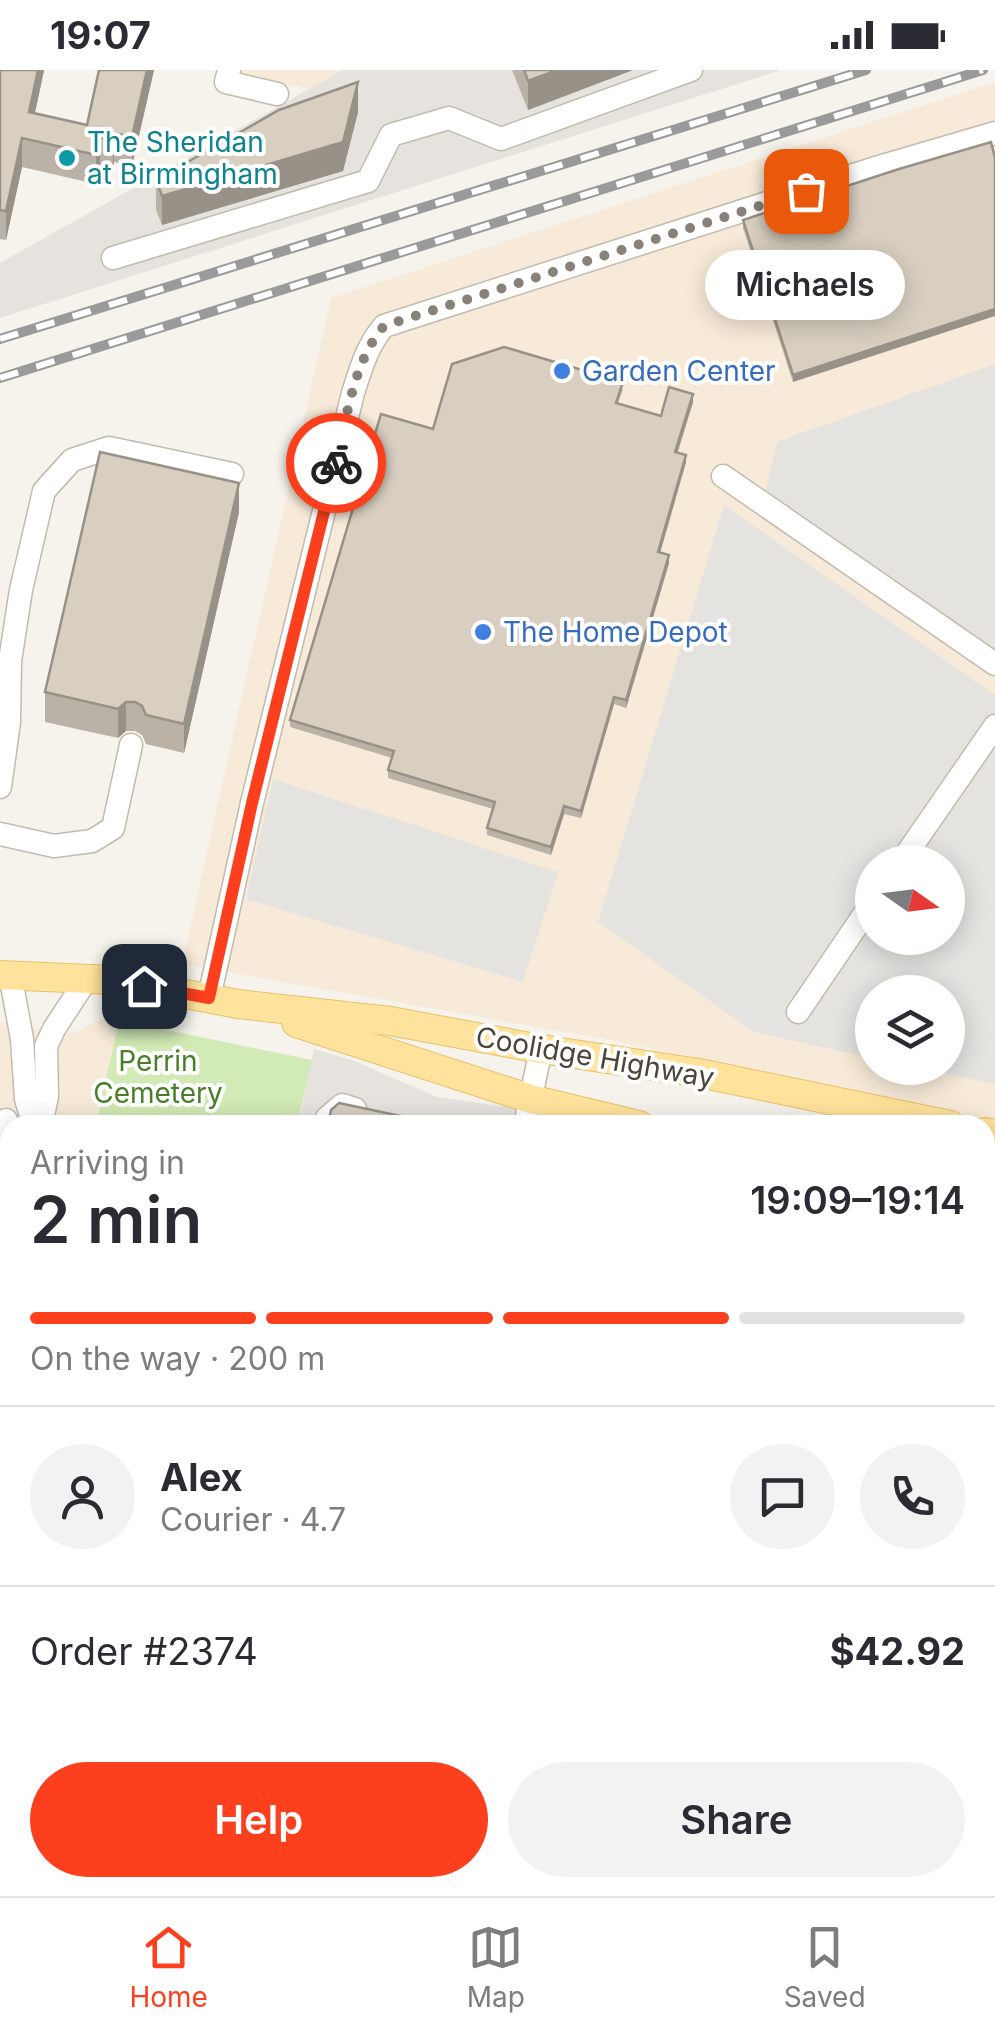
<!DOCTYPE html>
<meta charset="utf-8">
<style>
body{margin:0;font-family:Inter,sans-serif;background:#f2f2f3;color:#2b2b33;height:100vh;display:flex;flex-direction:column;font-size:38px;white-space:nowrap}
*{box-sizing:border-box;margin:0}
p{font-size:32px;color:#7c7c81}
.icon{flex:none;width:55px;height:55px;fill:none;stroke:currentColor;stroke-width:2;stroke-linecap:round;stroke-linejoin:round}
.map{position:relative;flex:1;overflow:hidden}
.drawer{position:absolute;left:0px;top:1045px;width:995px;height:782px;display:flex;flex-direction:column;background:#fff;border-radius:30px 30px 0 0;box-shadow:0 5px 25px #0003}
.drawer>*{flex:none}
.needle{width:65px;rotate:104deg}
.controls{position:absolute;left:855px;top:775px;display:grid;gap:20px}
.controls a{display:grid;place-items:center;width:110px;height:110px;border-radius:50%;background:#fff;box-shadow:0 5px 25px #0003;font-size:50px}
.pin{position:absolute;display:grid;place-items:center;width:85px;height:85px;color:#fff;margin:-42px;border-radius:20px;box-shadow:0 5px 15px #0006}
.courier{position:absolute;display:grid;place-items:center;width:100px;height:100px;margin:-50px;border:8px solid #fc3f1d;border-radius:50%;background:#fff;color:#222;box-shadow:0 2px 12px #0007}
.bubble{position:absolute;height:70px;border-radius:35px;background:#fff;box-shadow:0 5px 25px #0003;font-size:32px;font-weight:600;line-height:70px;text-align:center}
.summary em{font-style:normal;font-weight:600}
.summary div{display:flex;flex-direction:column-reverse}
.summary{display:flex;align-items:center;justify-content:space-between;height:170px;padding:0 30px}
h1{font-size:65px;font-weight:600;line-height:75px}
.bar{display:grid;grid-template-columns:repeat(4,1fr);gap:15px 10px;align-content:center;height:120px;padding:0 30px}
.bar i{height:12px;border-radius:8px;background:#e1e1e2}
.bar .selected{background:#fc3f1d}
.bar p{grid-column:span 4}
.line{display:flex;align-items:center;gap:25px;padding:0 30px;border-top:2px solid #e1e1e2}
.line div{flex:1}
.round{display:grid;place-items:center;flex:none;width:105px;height:105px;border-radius:52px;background:#f2f2f3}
.button{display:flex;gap:20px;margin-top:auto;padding:20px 30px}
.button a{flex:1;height:115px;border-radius:60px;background:#fc3f1d;color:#fff;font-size:40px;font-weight:600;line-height:115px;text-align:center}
.button a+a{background:#f2f2f3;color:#2b2b33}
.status{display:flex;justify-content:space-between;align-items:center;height:70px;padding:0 50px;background:#fff;direction:ltr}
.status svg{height:28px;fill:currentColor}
.tabs{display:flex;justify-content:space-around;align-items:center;height:140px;border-top:2px solid #e1e1e2;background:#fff;font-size:28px;color:#7c7c81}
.tabs a{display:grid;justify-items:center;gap:5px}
.tabs .selected{color:#fc3f1d}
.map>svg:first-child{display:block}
.commercial{fill:#f7ead8;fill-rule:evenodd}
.industrial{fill:#e6e2dd}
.green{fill:#d2eab5}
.parking{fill:#e5e3e0;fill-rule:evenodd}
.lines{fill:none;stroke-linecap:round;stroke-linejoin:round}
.taxiway{stroke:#c8c6c3;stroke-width:55}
.minor-casing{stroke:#c2bbae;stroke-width:25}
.major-casing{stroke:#e6c16a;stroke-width:30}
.minor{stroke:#fff;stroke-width:22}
.major{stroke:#ffe39c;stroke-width:28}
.rail-casing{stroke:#9a9a9a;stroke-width:10}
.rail{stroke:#fff;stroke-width:6;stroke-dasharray:19;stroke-linecap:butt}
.wall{fill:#bab2a6}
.shaded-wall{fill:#979187}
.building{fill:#d8cfc1;stroke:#979187;stroke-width:2.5}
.done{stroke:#878178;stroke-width:10;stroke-dasharray:0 18}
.route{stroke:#fc3f1d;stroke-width:12}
.culture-dot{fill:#0f9aa8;stroke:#fff;stroke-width:4}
.shop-dot{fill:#3f7fe0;stroke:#fff;stroke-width:4}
.labels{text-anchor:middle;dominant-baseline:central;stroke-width:8;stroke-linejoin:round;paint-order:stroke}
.culture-label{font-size:28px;fill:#0d838f;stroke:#fff;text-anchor:start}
.shop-label{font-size:28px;fill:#366cbe;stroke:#fff;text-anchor:start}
.street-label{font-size:28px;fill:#4b4439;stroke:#fff}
.park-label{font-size:28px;fill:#4a7f2a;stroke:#fff}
</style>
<div class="status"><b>19:07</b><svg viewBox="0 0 49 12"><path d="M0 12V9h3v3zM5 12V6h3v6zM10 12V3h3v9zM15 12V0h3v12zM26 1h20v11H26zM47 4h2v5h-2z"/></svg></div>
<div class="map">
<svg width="995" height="1826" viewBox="0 0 995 1826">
<rect width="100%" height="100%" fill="#f6f3ec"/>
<g class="commercial">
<polygon points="239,0 343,0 310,19 238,4"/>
<path d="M995 12V1052L615 971 182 894 331 228ZM872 792H948V868H872ZM872 922H948V998H872Z"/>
<polygon points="100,949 119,950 96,1055 10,1055 10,1659 0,1702 0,952 64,964 77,961"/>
</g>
<g class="industrial">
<polygon points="343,0 781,0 0,248 0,193"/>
<polygon points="314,979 352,990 437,1027 573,1046 607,1055 298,1055"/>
<polygon points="985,1152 995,1155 995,1393 991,1396 985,1421"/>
<polygon points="10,1659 10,1818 587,1818 585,1826 0,1826 0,1702"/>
</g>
<g class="green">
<polygon points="119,950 312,990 297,1055 96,1055"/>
<polygon points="995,1628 995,1813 985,1809 985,1669"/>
</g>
<g class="parking">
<polygon points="995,294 995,578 765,424 777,372"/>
<path d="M724 435 995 625V1014L918 998H948V922H872V988L754 962 598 852ZM872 792H948V868H872Z"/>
<polygon points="273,709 558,802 523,912 246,829"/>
<polygon points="0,1271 10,1274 10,1570 0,1615"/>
</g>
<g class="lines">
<g class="taxiway">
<polyline points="985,1620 995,1579"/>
<polyline points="781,1818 815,1826"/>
<polyline points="955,1818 989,1826"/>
<polyline points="605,1826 607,1818"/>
</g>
<g class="minor-casing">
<g id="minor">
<polyline points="229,0 226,12 277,24"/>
<polyline points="113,188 368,111 391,65 449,48 501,69 691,0"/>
<polyline points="723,406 995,594"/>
<polyline points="0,717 9,652 10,591 21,520 44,421 72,390 109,378 232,404"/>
<polyline points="0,764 54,776 92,771 113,758 131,675"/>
<polyline points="901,792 995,656"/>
<polyline points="10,904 22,969 26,1029 34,1055"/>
<path d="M209 928 252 733 353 323C361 298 367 276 384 256L879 97 995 63"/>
<polyline points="798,942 872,833"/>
<polyline points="41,1055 47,1026 46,976 54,959 88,907"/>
<polyline points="326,1055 327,1048 342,1035 355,1039"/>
<polyline points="525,1055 541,979"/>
<polyline points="0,1071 6,1050"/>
<polyline points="0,1168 10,1172"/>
<polyline points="0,1278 10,1280"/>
<polyline points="0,1340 10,1343"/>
<polyline points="985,1367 995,1333"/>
<polyline points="0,1487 10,1445"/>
<polyline points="0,1755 10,1711"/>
<polyline points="15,1818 49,1826"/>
<polyline points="328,1818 363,1826"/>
<polyline points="278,1826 280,1818"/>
<polyline points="546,1826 548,1818"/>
</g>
</g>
<g class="major-casing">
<g id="major">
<polyline points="0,905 112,910 238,934 390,951 541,979 699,1003 950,1055"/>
<polyline points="296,953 531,1029 639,1055"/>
<polyline points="985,1062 995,1064"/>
<polyline points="985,1082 995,1084"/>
<polyline points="985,1129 995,1131"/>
</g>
</g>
<use href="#minor" class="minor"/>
<use href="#major" class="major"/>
<g class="rail-casing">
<g id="rail">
<polyline points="0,269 866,0"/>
<polyline points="0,308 983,0"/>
</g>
</g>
<use href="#rail" class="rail"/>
</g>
<g class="wall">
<polygon points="0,0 44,0 35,43 87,55 154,0 132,96 114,92 113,99 100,96 96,114 22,97 6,170 0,169"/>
<polygon points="512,0 633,0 528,40"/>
<polygon points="358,42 343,101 162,155 156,140 156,110"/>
<polygon points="991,72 793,312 743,158 743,150"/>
<polygon points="623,319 618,333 661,346 693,332 678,382 686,392 660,483 669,493 626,638 614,634 581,748 564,744 551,785 487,765 487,758 493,739 388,708 388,700 392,688 290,657 290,650 433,359"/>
<polygon points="239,442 184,683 146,674 142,665 135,661 126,661 118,668 45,652 45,622"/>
<polygon points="433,1818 484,1818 482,1826 469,1826"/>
</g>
<g class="shaded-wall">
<polygon points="38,0 44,0 29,71 29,42"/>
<polygon points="147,0 154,0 132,96 132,67"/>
<polygon points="557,0 633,0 528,40 528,11"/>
<polygon points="358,12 358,42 343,101 162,155 162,126"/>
<polygon points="114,63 114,92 113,99 113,70"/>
<polygon points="100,67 100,96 96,114 96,85"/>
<polygon points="22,68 22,97 6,170 6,141"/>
<polygon points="995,239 995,246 793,312 793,305"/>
<polygon points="693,324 693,332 675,389 675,382"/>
<polygon points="686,385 686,392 658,490 658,482"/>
<polygon points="239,413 239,442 184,683 184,654"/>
<polygon points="669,485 669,493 626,638 626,630"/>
<polygon points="614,627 614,634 581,748 581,741"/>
<polygon points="126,632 126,661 118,668 118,639"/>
<polygon points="564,736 564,744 551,785 551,777"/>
<polygon points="995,1274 995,1301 991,1319 985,1322 985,1296"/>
</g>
<g class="building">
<polygon points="0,0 38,0 29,42 87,55 99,0 147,0 132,67 114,63 113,70 100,67 96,85 22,68 6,141 0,140"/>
<polygon points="524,0 557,0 528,11"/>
<polygon points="358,12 343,72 162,126 156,110 279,40"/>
<polygon points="991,72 995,88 995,239 793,305 743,150 899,99"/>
<polygon points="504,277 623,312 616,333 661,346 669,317 693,324 675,382 686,385 658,482 669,485 626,630 614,627 581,741 564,736 551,777 487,758 495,732 388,700 394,681 290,650 381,344 433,359 452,294"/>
<polygon points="100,382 239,413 184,654 146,645 142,636 135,632 126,632 118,639 45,622"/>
<polygon points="339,1033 424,1051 424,1055 328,1055 331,1040"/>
<polygon points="985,1223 995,1225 995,1274 991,1292 985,1296"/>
<polygon points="351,1818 392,1818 428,1826 349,1826"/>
</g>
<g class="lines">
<path class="done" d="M336 393C347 348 353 292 384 256L806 121"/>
<polyline class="route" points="144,916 209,928 252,733 336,393"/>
</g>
<circle class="culture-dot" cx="67" cy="88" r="10"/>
<g class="shop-dot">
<circle cx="562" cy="301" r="10"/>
<circle cx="483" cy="562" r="10"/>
</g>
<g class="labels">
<g class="culture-label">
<text x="87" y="72">The Sheridan<tspan x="87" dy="32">at Birmingham</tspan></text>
</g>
<g class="shop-label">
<text x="582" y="301">Garden Center</text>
<text x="503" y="562">The Home Depot</text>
</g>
<g class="street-label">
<text transform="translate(595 987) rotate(10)">Coolidge Highway</text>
</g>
<g class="park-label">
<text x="158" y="991">Perrin<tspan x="158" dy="32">Cemetery</tspan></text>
</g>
</g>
</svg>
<div class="controls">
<a><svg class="needle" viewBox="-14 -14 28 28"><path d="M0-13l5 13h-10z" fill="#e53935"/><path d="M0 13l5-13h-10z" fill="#7c7c81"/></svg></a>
<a><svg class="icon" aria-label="layers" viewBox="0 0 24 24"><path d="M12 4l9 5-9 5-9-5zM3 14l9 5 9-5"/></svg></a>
</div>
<div class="pin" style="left:806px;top:121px;background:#ea580c"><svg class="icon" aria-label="bag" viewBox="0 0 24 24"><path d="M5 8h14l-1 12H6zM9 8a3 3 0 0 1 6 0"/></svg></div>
<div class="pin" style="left:144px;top:916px;background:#1f2937"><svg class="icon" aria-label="home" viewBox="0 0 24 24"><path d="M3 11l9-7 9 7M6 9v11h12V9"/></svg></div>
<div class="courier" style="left:336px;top:393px"><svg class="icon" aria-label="bike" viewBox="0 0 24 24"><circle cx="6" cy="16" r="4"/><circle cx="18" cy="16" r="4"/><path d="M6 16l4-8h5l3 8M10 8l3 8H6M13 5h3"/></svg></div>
<div class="bubble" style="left:705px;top:180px;width:200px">Michaels</div>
<section class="drawer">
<div class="summary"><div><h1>2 min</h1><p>Arriving in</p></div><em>19:09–19:14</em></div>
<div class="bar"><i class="selected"></i><i class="selected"></i><i class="selected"></i><i></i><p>On the way · 200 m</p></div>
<div class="line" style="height:180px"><a class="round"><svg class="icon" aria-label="person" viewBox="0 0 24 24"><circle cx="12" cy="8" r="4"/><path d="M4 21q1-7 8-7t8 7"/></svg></a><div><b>Alex</b><p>Courier · 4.7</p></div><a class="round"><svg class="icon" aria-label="chat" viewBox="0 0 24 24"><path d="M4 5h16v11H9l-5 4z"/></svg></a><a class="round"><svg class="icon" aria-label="phone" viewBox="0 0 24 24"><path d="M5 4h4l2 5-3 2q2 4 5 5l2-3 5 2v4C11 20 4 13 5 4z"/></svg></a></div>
<div class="line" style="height:130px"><div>Order #2374</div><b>$42.92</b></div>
<div class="button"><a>Help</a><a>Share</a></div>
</section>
</div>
<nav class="tabs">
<a class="selected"><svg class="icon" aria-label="home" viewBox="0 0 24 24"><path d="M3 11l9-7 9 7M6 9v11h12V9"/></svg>Home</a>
<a><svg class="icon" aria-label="map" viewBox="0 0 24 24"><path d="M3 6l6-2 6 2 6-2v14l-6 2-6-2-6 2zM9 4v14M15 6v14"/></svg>Map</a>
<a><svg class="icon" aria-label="saved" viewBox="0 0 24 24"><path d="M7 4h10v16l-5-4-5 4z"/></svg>Saved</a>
</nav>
